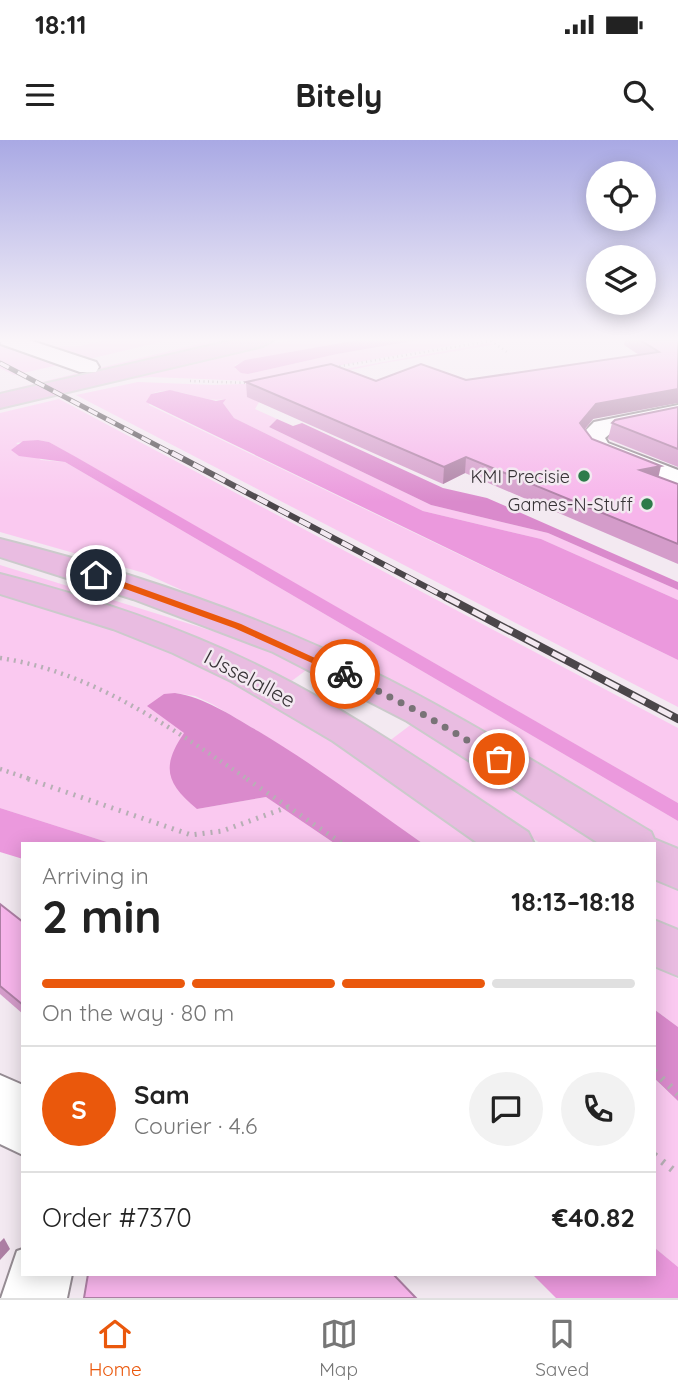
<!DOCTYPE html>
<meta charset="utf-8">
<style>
body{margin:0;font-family:Quicksand,sans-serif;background:#f2f2f2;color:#222;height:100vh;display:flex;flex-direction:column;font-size:26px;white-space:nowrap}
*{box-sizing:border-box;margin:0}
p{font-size:23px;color:#767676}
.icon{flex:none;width:38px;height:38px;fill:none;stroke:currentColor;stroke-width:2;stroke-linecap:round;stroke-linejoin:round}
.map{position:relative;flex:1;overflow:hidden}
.details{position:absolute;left:21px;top:702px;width:635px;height:434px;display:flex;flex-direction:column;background:#fff;border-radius:0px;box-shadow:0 4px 18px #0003}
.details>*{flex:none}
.controls{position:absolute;left:586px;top:21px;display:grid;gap:14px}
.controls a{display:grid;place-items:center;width:70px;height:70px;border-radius:50%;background:#fff;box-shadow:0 4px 18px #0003;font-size:35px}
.pin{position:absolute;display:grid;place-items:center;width:60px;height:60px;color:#fff;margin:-30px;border:4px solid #fff;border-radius:50%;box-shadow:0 2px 7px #0007}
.courier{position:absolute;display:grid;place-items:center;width:70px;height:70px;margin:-35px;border:5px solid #ea580c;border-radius:50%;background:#fff;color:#222;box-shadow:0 2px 9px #0007}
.summary em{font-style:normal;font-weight:800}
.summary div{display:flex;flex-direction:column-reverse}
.summary{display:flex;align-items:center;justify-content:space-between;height:119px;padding:0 21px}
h1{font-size:46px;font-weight:800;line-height:52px}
.bar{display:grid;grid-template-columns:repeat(4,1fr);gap:10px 7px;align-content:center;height:84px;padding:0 21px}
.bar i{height:9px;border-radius:5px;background:#e0e0e0}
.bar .current{background:#ea580c}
.bar p{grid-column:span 4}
.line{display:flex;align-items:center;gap:18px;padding:0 21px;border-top:2px solid #e0e0e0}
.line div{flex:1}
.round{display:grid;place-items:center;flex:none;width:74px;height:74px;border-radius:37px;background:#f2f2f2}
.status{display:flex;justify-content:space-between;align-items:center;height:49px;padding:0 35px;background:#fff;direction:ltr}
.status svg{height:19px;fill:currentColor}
header{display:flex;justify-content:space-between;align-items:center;height:91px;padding:0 21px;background:#fff;font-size:32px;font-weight:800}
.menu{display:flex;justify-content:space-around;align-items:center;height:98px;border-top:2px solid #e0e0e0;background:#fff;font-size:19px;color:#767676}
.menu a{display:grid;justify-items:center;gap:4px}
.menu .current{color:#ea580c}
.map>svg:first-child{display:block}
.green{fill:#fac9f0}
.forest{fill:#da8acc}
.water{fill:#eb99dd}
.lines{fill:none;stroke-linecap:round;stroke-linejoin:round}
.minor-casing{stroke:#958c93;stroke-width:4}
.major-casing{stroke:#cbcacb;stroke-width:4}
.path-far3{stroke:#b7afb5;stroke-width:2.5;stroke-dasharray:1 3.5;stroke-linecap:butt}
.path-far2{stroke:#b7afb5;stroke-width:4.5;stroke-dasharray:2 5;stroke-linecap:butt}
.path-far1{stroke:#b7afb5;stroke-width:5;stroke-dasharray:2 6;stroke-linecap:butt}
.path{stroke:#b7afb5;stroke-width:7;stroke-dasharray:2.5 8;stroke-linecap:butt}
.minor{fill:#fff;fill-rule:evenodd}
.major{fill:#e9bce1;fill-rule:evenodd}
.rail-far2-casing{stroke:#4b464a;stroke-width:5}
.rail-far1-casing{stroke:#4b464a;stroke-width:6}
.rail-casing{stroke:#4b464a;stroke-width:8}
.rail-far2{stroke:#f3e9f1;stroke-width:3.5;stroke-dasharray:10;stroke-linecap:butt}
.rail-far1{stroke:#f3e9f1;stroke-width:4.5;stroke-dasharray:12;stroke-linecap:butt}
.rail{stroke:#f3e9f1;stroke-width:5;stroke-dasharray:15;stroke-linecap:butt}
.wall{fill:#d49cca}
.shaded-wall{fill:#ad7fa4}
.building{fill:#f7b5eb;stroke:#ad7fa4;stroke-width:2}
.route{fill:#ea580c}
.done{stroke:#797377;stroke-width:7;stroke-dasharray:0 12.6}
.poi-dot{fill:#2d7b4a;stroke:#f3e9f1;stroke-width:2.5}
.labels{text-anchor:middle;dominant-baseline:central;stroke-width:5;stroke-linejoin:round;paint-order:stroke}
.far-poi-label{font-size:18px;fill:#373336;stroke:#f3e9f1;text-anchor:end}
.street-label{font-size:21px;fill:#373336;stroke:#f3e9f1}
</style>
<div class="status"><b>18:11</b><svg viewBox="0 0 49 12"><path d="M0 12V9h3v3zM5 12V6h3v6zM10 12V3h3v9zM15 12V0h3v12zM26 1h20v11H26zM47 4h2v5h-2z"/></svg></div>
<header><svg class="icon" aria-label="menu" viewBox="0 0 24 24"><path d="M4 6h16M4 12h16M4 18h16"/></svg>Bitely<svg class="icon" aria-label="search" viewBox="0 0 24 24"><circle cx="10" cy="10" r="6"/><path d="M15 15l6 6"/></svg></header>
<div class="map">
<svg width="678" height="1158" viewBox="0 0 678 1158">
<rect width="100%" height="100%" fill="#f3e9f1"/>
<g class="green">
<polygon points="106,200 169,200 89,219 41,207 80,206"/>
<polygon points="215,200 244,200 0,256 0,252"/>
<polygon points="292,200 358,200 243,222 235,225 235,229 248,234 337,214 419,200 482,200 252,241 151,237 111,241 232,210"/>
<path d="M489 203 493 205 384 223 268 247 255 269 277 279 269 287 431 365 548 393 678 450V460L541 399 423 371 234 278 223 263 225 259C200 264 177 243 151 254L149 265 678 520V567L76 255 138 242 214 245 267 243Z"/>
<polygon points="0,204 67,223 14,235 0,228"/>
<polygon points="59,259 678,588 678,663 49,302 38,300 16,303 41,320 65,322 678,681 678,714 246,479 144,433 0,392 0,273"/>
<path d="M0 425 258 505 309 528 289 543C194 495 103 461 0 435Z"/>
<path d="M0 455C108 482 207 524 302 581 365 618 423 663 482 703H422L271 599 212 564 195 556 175 553 177 586 184 593 197 669 266 657 334 703H110L0 668Z"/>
<polygon points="413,583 607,703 540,703 388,602"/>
<polygon points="654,734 678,749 678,795 655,780"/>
<polygon points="654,823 678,839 678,887 655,870"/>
<polygon points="654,939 678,961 678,1127 655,1108"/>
</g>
<g class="forest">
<polygon points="277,279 293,286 302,283 443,348 487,358 678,442 678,450 548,393 431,365 269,287"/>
<path d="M175 553C206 558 230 575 258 591 315 625 368 665 422 703H334L266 657 197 669C166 643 161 627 184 593L147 566 164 554Z"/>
<polygon points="655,870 678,887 678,961 655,939"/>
</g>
<g class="water">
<polygon points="358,200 419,200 337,214 248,234 241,233 234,227 245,220"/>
<polygon points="170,250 216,261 226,259 223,263 234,278 423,371 541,399 678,460 678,520 146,262 151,254"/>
<polygon points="38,300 49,302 76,317 678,663 678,681 65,322 19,316 11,310 23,301"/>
<polygon points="0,668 110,703 23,704 23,719 0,712"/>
<polygon points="655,1108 678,1127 678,1158 556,1158 532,1134 654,1134"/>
</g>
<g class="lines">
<g class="minor-casing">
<g id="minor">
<polygon points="0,200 29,200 96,222 99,227 96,232 80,232 1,204"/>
<polygon points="678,265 678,279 611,293 605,298 608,303 678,330 678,348 590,313 579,297 594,282"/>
<polygon points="0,935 23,945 23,1015 0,1004"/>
<polygon points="23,1109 23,1134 72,1134 67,1158 1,1158 17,1111"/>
</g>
</g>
<g class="major-casing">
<g id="major">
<polygon points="235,200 273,200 263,206 0,268 0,254"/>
<path d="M0 399C133 432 266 478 389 540 479 586 564 640 651 692L654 699 678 709V749L654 739V704H600L407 581 273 512 133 459 0 417Z"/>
<path d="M0 434C102 460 201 494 294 544 375 588 451 641 528 692L534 704H479L333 601 231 541 173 513 113 489 0 454Z"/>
<polygon points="654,780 678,790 678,836 654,826"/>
</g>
</g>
<g class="path-far3">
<polyline points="491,201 507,212"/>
<polyline points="335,227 496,200"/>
<polyline points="190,241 251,243"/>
</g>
<g class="path-far2">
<path d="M0 518C94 532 172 589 249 640"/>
<polyline points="0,629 33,640"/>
</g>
<g class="path-far1">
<polyline points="28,639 191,695 222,691 288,667"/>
<polyline points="247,639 343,704"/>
</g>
<g class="path">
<polyline points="654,931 678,954"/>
<polyline points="654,1015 678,1034"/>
</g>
<use href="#minor" class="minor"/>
<use href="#major" class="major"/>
<g class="rail-far2-casing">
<polyline id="rail-far2" points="0,223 175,315"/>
</g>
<g class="rail-far1-casing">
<polyline id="rail-far1" points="172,313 449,459"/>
</g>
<g class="rail-casing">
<polyline id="rail" points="446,457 678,579"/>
</g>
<use href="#rail-far2" class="rail-far2"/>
<use href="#rail-far1" class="rail-far1"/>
<use href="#rail" class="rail"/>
</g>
<g class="wall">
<polygon points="625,200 678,200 593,279 585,290 592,299 659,337 678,344 678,424 465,333 443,344 247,257 246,242 466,240 639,215 624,205"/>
<polygon points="678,267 678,327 608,299 612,283"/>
<polygon points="0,764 23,782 23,874 0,854"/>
</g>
<g class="shaded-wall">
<polygon points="678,249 678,263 593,279 577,298 580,283 596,264"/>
<polygon points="466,317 465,333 443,344 444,327"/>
<polygon points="661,326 657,343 640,330"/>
<polygon points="4,1098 10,1109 0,1120 0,1102"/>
</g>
<g class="building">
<polygon points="640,200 678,200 678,249 596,264 580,283 592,299 661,326 640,330 678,344 678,404 466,317 444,327 246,242 331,224 376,241 421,224 466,240 659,212"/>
<polygon points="678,267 678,309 612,283 615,280"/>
<polygon points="0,764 23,782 23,865 0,846"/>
<polygon points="88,1134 393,1134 416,1158 84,1158"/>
</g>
<linearGradient id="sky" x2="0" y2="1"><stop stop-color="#a9a9e4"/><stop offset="0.55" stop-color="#faf5f9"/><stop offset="1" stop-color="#faf5f9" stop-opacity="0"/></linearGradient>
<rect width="678" height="362" fill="url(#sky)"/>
<polygon class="route" points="92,433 99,433 241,484 350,534 341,536 234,488 92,437"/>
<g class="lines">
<polyline class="done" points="345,534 421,573 499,619"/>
</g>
<g class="poi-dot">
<circle cx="584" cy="336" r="7"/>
<circle cx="647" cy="364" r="7"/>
</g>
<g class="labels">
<g class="far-poi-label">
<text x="570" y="336">KMI Precisie</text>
<text x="633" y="364">Games-N-Stuff</text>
</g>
<g class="street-label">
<text transform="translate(250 538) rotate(28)">IJsselallee</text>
</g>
</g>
</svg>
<div class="controls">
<a><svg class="icon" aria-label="locate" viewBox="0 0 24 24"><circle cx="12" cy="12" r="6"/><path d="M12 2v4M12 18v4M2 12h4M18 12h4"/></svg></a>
<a><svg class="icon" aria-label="layers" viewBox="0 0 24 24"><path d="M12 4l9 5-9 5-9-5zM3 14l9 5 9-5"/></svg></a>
</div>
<div class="pin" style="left:499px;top:619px;background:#ea580c"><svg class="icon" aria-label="bag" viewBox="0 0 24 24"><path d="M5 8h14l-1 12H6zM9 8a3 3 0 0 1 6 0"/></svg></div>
<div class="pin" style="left:96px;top:435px;background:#1f2937"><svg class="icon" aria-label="home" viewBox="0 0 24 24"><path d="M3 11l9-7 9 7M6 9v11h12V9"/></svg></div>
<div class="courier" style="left:345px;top:534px"><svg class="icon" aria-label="bike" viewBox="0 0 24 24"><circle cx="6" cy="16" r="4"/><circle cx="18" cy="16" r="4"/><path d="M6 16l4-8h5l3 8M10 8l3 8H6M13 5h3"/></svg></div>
<section class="details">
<div class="summary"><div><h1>2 min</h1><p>Arriving in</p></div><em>18:13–18:18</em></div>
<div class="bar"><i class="current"></i><i class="current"></i><i class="current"></i><i></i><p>On the way · 80 m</p></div>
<div class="line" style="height:126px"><b class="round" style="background:#ea580c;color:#fff">S</b><div><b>Sam</b><p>Courier · 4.6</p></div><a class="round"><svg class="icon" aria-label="chat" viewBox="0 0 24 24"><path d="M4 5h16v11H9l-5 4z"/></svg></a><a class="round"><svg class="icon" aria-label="phone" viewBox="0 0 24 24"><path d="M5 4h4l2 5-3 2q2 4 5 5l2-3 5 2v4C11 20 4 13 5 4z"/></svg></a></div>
<div class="line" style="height:91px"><div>Order #7370</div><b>€40.82</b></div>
</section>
</div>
<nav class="menu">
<a class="current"><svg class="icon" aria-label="home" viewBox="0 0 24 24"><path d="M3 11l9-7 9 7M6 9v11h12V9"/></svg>Home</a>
<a><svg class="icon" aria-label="map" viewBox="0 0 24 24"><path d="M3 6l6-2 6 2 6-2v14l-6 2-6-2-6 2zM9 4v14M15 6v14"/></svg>Map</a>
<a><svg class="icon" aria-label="saved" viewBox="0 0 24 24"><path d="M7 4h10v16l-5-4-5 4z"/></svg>Saved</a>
</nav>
